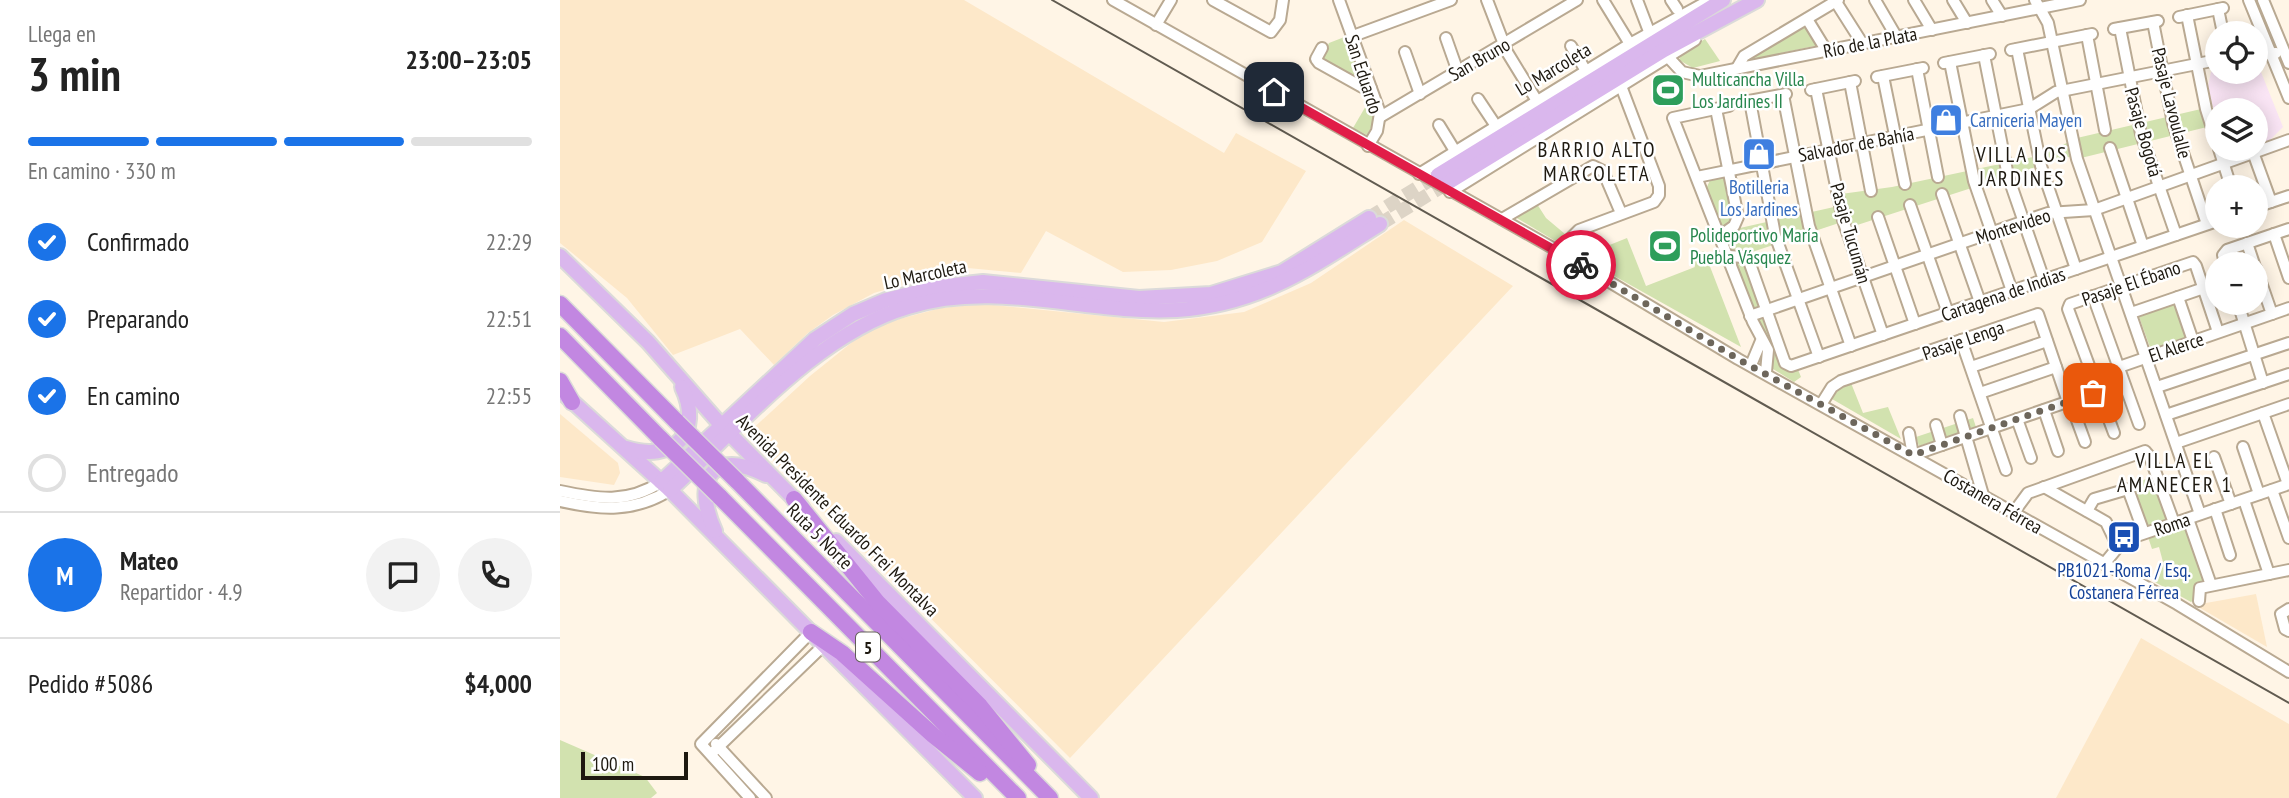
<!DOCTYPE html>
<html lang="es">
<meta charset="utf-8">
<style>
body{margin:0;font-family:"PT Sans Narrow",sans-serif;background:#f2f2f2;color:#222;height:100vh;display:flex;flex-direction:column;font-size:26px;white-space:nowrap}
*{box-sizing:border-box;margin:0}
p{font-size:23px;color:#767676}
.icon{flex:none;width:38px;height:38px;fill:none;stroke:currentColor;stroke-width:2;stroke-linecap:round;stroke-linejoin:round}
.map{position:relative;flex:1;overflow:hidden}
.panel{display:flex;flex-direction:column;background:#fff;width:560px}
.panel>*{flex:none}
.tools{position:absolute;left:1645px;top:21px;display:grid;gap:14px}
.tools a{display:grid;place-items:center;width:63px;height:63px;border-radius:50%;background:#fff;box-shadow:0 4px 18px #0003;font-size:35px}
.scale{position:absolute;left:21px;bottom:18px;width:107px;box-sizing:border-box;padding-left:7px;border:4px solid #1e1910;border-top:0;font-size:19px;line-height:24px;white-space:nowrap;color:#1e1910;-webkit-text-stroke:5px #fff;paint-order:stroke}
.pin{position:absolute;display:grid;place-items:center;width:60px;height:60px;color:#fff;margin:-30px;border-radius:14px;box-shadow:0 4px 10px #0006}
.courier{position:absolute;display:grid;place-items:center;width:70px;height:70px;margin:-35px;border:5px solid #e11d48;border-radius:50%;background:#fff;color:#222;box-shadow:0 2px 9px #0007}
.summary em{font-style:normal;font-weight:800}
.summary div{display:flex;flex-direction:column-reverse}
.summary{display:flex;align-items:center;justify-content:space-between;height:119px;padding:0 28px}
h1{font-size:46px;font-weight:800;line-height:52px}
.bar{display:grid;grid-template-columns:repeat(4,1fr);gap:10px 7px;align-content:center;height:84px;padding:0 28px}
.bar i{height:9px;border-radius:5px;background:#e0e0e0}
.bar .current{background:#1a73e8}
.bar p{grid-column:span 4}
.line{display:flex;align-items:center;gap:18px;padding:0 28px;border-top:2px solid #e0e0e0}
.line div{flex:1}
.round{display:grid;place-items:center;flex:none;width:74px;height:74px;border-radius:37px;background:#f2f2f2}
ol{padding:0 28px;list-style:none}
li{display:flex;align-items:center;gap:21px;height:77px}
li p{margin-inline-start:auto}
li .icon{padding:7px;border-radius:50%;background:#1a73e8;color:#fff;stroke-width:4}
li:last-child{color:#767676}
li i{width:38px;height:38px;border:4px solid #e0e0e0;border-radius:50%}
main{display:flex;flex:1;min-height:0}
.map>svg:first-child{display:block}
.built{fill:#fde8c9}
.medical{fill:#fae5f5}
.green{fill:#d2e2af}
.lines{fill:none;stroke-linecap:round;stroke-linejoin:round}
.major-tunnel{stroke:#ddd4c6;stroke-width:14;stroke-dasharray:14 7;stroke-linecap:butt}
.minor-casing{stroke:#b9a992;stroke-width:14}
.major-casing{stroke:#dbdad9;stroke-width:18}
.highway-casing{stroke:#dbdad9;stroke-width:19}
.minor{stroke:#fff;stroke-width:10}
.major{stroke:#dab7ed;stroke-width:14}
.highway{stroke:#c287e1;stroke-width:16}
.rail{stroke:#615b50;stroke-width:2}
.highway-bridge-casing{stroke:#dbdad9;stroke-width:19;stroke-linecap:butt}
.highway-bridge{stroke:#c287e1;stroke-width:16}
.done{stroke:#6d665b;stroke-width:7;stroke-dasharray:0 12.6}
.route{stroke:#e11d48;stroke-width:9}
.labels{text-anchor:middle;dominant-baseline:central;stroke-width:5;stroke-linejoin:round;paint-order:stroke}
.shield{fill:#fff;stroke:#625e58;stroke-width:2}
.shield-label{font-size:18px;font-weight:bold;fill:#1e1910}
.street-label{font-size:19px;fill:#1e1910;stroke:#fff}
.leisure-label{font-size:19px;fill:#27864d;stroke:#fff;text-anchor:start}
.shop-label{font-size:19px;fill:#366cbe;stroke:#fff;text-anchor:start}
.transit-label{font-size:19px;fill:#164399;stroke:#fff}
.neighbourhood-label{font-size:21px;letter-spacing:2px;fill:#1e1910;stroke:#fff}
</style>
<main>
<section class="panel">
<div class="summary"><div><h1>3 min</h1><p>Llega en</p></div><em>23:00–23:05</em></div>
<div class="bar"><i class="current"></i><i class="current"></i><i class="current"></i><i></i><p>En camino · 330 m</p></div>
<ol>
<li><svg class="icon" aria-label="check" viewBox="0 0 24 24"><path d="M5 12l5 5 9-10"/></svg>Confirmado<p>22:29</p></li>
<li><svg class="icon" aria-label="check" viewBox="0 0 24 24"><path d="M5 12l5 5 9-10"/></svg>Preparando<p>22:51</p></li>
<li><svg class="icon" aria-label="check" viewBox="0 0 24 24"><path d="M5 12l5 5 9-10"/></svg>En camino<p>22:55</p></li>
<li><i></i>Entregado</li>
</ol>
<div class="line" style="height:126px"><b class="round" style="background:#1a73e8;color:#fff">M</b><div><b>Mateo</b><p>Repartidor · 4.9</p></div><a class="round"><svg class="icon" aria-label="chat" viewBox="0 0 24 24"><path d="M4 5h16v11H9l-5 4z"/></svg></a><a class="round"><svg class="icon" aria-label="phone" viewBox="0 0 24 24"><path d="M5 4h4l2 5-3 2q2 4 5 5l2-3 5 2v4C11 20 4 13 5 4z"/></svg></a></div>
<div class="line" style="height:91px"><div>Pedido #5086</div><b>$4,000</b></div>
</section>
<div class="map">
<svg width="1729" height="798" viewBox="0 0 1729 798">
<rect width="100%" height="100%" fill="#fff5e6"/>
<g class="built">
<polygon points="0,0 404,0 664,153 676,133 746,171 702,242 657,261 611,270 563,272 486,231 461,273 376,265 374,275 314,293 273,315 248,333 214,365 180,329 113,355 67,298 0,243"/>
<polygon points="844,220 953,286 510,758 187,434 250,376 306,331 328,322 381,308 424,304 604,322 684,312 751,283"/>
<polygon points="0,414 58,463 60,473 54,485 0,477"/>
<polygon points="1696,594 1707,647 1635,605"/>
<polygon points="1581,638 1729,724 1729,798 1496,798"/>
</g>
<polygon class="medical" points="1696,67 1699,67 1723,127 1702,148 1671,155 1665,149 1696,149 1696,110 1657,110 1657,125 1648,86 1651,72 1657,68 1657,72 1696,72"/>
<g class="green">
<polygon points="1245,25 1259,45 1185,61"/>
<polygon points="787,36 803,84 760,60 769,43"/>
<polygon points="1145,39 1160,61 1133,68 1119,60 1122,53"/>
<polygon points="1118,80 1121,96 1098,100 1095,84"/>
<polygon points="810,99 814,122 807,135 793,128"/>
<polygon points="1641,109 1647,127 1521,158 1507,157 1288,228 1285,221 1189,253 1187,262 1226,368 1237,367 1241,377 1234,382 1213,369 1213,355 1197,322 1166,236 1171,230 1283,205 1281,194 1332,187 1482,155 1517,138"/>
<polygon points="1165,176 1176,221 1163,231 1146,189 1151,178"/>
<polygon points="977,204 986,218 1005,234 997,242 955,217"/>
<polygon points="1067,238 1086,286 1135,267 1131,256 1144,251 1181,347 1024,259 1027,254"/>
<polygon points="1617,301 1630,337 1591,350 1578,314"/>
<polygon points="1291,383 1303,413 1328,407 1341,439 1272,399 1280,387"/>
<polygon points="1413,418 1416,427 1359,446 1356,437"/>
<polygon points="1595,476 1610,519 1587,527 1572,484"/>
<polygon points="1627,524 1646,580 1637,598 1631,602 1593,581 1603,562 1599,547 1592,549 1588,537"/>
<polygon points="0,740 85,777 97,793 91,798 0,798"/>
</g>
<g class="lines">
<g class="major-tunnel">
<polyline points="809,218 878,175"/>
<polyline points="820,224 889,182"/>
</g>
<g class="minor-casing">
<g id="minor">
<polyline points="553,0 998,251 1178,359 1617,604 1729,672"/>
<polyline points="653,0 711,32 720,20 723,0"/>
<polyline points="779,0 820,113 817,131 808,146"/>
<polyline points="927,0 947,52 977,101"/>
<polyline points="1043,0 1070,44"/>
<polyline points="1077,0 1090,34 1089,40"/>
<polyline points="1111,0 1117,9"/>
<polyline points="1315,0 1336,36"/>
<polyline points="1354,0 1372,30"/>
<polyline points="1393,0 1407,23"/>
<polyline points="1432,0 1442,16"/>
<polyline points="1475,0 1488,23 1517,159 1640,514"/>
<polyline points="1689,0 1729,98"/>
<polyline points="1703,0 1729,63"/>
<polyline points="1276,2 1302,43"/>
<polyline points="1658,9 1663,33"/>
<polyline points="1627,15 1646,109 1657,144"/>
<polyline points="1619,17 1663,8"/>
<polyline points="1247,19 1266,50"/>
<polyline points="1593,22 1613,123 1647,224"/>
<polyline points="596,25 611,0"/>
<polyline points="1560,28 1581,134 1616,235"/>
<polyline points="1554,29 1598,21"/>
<polyline points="1527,35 1545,130"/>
<polyline points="793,36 891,0"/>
<polyline points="886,38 898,72"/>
<polyline points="1011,46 1026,71"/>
<polyline points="762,48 756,59 759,63 802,87 811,88"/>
<polyline points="1457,49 1481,166 1516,269"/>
<polyline points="1451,50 1532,34"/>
<polyline points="845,52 860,94"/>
<polyline points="1424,55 1448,176 1484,280"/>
<polyline points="1696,55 1716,53"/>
<polyline points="1108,57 1122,72 1140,76 1520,0"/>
<polyline points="1390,62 1414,181 1452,291"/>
<polyline points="1384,63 1430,54"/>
<polyline points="1177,68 1184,56 1278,0"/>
<polyline points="1357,69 1378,177"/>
<polyline points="1323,76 1345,184"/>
<polyline points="1317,77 1363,68"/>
<polyline points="1290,82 1311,191"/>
<polyline points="1256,89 1283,220 1323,335"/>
<polyline points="1251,90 1295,81"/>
<polyline points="1223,95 1249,226 1291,346"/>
<polyline points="918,99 936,126"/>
<polyline points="1190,101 1215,235 1259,357"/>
<polyline points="1184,102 1226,94"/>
<polyline points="1169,106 1113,118 1193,322 1208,350 1206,372"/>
<polyline points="1156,109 1178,217 1174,226 1160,236"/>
<polyline points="820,117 1017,0"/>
<polyline points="879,125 895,151"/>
<polyline points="1550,148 1583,246"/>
<polyline points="1659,149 1671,187"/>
<polyline points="1694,155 1711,202"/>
<polyline points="859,174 1070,44 1150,0"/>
<polyline points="1137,177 1469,109 1496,92 1657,60"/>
<polyline points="890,192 1135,40"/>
<polyline points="1382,194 1420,302"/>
<polyline points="1350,205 1388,313"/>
<polyline points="1696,207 1729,196"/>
<polyline points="1318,217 1355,324"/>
<polyline points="942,219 1033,166 1043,171 1061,213"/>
<polyline points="1714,234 1729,278"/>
<polyline points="1687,243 1694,264"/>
<polyline points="998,251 1019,230 1094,202 1099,195 1099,186 1061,86"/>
<polyline points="1167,256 1185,257 1189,261 1225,363 1231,366 1657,221"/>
<polyline points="1665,264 1663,255 1667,250 1729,229"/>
<polyline points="1696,268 1712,314"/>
<polyline points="1533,296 1579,424"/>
<polyline points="1618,297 1633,341"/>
<polyline points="1678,303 1703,383"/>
<polyline points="1571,313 1644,288"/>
<polyline points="1190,316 1488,213 1534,210 1729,140"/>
<polyline points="1401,340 1446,470"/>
<polyline points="1191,365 1201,341"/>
<polyline points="1411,367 1487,341"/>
<polyline points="1597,387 1729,343"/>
<polyline points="1420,393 1496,367"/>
<polyline points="1510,401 1525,442"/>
<polyline points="1262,403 1272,387 1281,381 1478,314 1508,402"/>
<polyline points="1484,410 1498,451"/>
<polyline points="1703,413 1728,484"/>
<polyline points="1606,415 1729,374"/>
<polyline points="1400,416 1423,495"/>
<polyline points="1457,419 1471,458"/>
<polyline points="1376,425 1382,445"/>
<polyline points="1349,433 1353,455"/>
<polyline points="1554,433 1508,309 1510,304 1633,262 1636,266 1658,332"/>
<polyline points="1616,443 1729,404"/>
<polyline points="1683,447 1699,494"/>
<polyline points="1353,455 1530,394 1540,388 1562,366 1729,308"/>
<polyline points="1654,457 1671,504"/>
<polyline points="1484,487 1546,522 1558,547"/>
<polyline points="1712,490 1729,538"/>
<path d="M0 491C38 499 67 504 101 482"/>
<polyline points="1684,500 1709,574"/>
<path d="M0 501C40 510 74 513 110 490"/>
<polyline points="1655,509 1670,555"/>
<polyline points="1527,511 1534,499 1568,489 1584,533"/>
<polyline points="1454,512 1468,493 1585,451 1590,457 1614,523"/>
<polyline points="1628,519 1651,585"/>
<polyline points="1544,564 1558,547 1574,537 1729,484"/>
<polyline points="1639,601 1640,588 1729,570"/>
<polyline points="1729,609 1721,614 1725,629 1729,631"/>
<polyline points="156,744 206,798"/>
<polyline points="151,754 264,645"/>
<polyline points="190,798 141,744 251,632"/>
</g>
</g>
<g class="major-casing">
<g id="major">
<polyline points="878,175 1163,0"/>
<polyline points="889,182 1104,50 1197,0"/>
<polyline points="0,256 88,342 161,425 242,507"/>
<polyline points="4,394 110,490 415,798"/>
<path d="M66 448C113 463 144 433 122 387"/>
<polyline points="101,482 255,339 293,314 326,300 377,287 423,282 579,298 651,294 722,272 809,218"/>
<path d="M110 490C180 426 256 334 348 307 437 279 527 315 617 310 700 305 753 266 820 224"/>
<path d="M155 531C132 481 151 447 206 475"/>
<polyline points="276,541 531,798"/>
</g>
</g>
<g class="highway-casing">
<g id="highway">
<polyline points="0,304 117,422"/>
<polyline points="0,336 101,439"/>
<polyline points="0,381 12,402"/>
<polyline points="176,480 490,798"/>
<polyline points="159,496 458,798"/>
<polyline points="234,499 318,603 420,706 468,765"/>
<polyline points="251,632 282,653 373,735 420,773"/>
</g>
</g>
<use href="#minor" class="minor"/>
<use href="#major" class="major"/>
<use href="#highway" class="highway"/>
<polyline class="rail" points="492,0 1729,703"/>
<g class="highway-bridge-casing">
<g id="highway-bridge">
<polyline points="117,422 176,480"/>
<polyline points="101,439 159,496"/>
</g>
</g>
<use href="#highway-bridge" class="highway-bridge"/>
</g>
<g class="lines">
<polyline class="done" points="1021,265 1178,359 1353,455 1533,393"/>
<polyline class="route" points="714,92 1021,265"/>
</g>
<defs>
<g id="stadium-square" transform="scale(1.75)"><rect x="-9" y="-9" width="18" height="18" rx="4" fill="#2e9e5b" stroke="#fff"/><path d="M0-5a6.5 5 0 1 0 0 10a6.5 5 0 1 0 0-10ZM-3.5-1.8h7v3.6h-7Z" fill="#fff"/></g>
<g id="shop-square" transform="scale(1.75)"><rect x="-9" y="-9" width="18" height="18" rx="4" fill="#3f7fe0" stroke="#fff"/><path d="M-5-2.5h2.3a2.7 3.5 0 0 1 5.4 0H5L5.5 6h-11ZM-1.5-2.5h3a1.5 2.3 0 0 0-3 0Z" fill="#fff"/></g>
<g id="bus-square" transform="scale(1.75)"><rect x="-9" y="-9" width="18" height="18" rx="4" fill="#1a4fb4" stroke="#fff"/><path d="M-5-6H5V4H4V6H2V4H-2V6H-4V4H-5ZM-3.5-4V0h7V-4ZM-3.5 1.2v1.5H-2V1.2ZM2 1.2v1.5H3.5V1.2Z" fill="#fff"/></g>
</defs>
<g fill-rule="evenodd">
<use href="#stadium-square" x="1108" y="90"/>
<use href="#shop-square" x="1386" y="120"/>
<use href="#shop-square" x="1199" y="154"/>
<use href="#stadium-square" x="1105" y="246"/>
<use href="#bus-square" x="1564" y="537"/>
</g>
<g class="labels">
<rect class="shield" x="296" y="632.5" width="24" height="29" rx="5"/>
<g class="shield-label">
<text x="308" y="647">5</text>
</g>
<g class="street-label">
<text transform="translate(1310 42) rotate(-11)">Río de la Plata</text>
<text transform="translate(919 59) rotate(-30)">San Bruno</text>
<text transform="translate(993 69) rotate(-31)">Lo Marcoleta</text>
<text transform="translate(804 74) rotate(72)">San Eduardo</text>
<text transform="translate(1612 103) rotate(76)">Pasaje Lavoulalle</text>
<text transform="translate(1584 132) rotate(74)">Pasaje Bogotá</text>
<text transform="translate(1296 144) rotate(-11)">Salvador de Bahía</text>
<text transform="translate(1453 226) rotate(-18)">Montevideo</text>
<text transform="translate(1291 233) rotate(74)">Pasaje Tucumán</text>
<text transform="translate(365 274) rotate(-12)">Lo Marcoleta</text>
<text transform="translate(1571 283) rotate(-19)">Pasaje El Ébano</text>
<text transform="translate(1443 294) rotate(-19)">Cartagena de Indias</text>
<text transform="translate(1403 340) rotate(-19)">Pasaje Lenga</text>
<text transform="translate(1616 347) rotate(-19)">El Alerce</text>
<text transform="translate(1433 501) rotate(30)">Costanera Férrea</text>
<text transform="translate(278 515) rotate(45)">Avenida Presidente Eduardo Frei Montalva</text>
<text transform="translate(1612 524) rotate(-19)">Roma</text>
<text transform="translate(260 536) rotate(45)">Ruta 5 Norte</text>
</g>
<g class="leisure-label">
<text x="1132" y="79">Multicancha Villa<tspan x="1132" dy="22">Los Jardines II</tspan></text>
<text x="1130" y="235">Polideportivo María<tspan x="1130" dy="22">Puebla Vásquez</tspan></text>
</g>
<g class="shop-label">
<text x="1410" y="120">Carniceria Mayen</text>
<text x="1199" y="187" text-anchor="middle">Botilleria<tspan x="1199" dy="22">Los Jardines</tspan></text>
</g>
<g class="transit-label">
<text x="1564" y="570">PB1021-Roma / Esq.<tspan x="1564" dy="22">Costanera Férrea</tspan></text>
</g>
<g class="neighbourhood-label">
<text x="1037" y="149">BARRIO ALTO<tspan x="1037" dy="24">MARCOLETA</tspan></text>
<text x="1462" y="154">VILLA LOS<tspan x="1462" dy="24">JARDINES</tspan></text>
<text x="1615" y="460">VILLA EL<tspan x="1615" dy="24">AMANECER 1</tspan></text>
</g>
</g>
</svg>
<div class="tools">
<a><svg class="icon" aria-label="locate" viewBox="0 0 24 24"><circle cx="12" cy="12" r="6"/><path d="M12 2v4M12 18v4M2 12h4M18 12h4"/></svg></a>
<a><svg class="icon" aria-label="layers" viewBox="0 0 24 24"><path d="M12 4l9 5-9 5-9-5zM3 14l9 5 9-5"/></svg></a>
<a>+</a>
<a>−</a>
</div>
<div class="scale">100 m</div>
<div class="pin" style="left:1533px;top:393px;background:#ea580c"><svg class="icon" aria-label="bag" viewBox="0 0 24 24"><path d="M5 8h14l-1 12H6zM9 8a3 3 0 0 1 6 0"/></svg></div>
<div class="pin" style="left:714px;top:92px;background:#1f2937"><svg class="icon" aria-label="home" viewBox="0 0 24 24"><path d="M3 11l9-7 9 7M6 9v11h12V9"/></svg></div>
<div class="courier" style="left:1021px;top:265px"><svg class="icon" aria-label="bike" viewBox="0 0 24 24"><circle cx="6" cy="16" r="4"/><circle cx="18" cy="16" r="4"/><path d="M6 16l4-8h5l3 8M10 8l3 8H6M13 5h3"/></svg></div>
</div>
</main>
